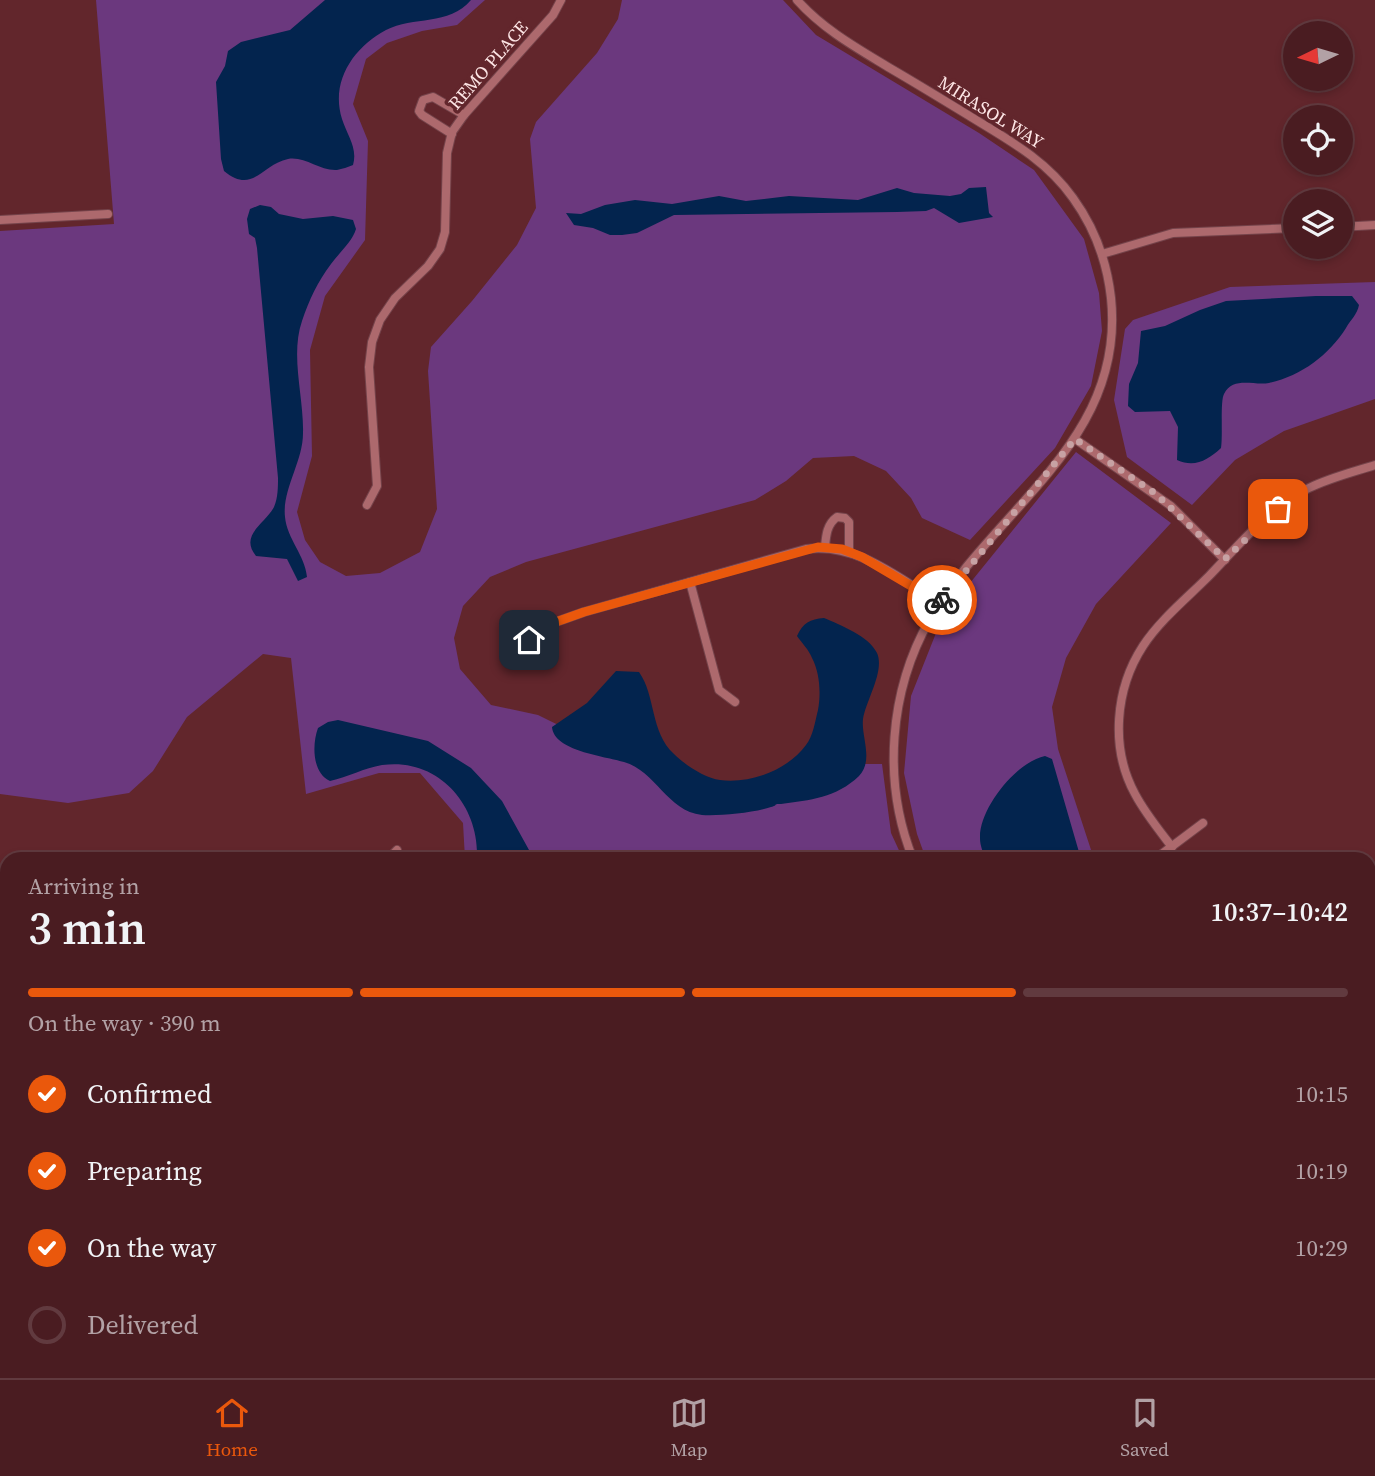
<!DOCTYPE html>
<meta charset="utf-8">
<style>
body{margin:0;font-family:"Source Serif 4",serif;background:#51252a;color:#f1f3f6;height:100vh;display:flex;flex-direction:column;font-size:26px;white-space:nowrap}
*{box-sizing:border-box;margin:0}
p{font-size:23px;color:#b2a1a5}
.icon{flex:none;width:38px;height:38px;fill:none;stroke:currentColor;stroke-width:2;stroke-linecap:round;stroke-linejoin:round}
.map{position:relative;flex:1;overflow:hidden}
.details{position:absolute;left:0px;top:852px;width:1376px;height:527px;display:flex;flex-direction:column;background:#4a1c21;border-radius:21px 21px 0 0;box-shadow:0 4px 10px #0003,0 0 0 2px #613a3f}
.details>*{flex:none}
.needle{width:46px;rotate:265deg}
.buttons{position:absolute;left:1283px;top:21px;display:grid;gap:14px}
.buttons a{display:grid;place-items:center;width:70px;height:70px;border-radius:50%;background:#4a1c21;box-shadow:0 4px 10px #0003,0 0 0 2px #613a3f;font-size:35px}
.pin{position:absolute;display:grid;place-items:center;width:60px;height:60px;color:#fff;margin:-30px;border-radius:14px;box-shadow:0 4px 10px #0006}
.courier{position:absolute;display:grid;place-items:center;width:70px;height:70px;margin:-35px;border:5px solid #ea580c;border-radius:50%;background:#fff;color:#222;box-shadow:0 2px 9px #0007}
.head em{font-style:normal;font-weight:600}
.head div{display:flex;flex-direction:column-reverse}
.head{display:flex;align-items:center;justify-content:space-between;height:119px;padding:0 28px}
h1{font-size:46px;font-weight:600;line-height:52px}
.bar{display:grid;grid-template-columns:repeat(4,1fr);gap:10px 7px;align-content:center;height:84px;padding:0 28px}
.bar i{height:9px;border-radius:5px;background:#613a3f}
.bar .selected{background:#ea580c}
.bar p{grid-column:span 4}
ol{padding:0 28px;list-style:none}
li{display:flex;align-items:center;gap:21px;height:77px}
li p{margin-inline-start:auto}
li .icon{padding:7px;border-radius:50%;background:#ea580c;color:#fff;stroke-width:4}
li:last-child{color:#b2a1a5}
li i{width:38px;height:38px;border:4px solid #613a3f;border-radius:50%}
.tab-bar{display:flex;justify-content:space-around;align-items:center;height:98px;border-top:2px solid #613a3f;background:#4a1c21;font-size:19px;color:#b2a1a5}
.tab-bar a{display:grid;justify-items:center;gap:4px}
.tab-bar .selected{color:#ea580c}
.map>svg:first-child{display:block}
.green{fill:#6b387e}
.water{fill:#03244e}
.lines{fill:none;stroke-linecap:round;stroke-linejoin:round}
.minor-casing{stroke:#74434a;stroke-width:10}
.minor{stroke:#ad696d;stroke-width:8}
.done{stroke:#c7a2a4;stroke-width:7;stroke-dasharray:0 12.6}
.route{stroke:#ea580c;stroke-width:9}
.labels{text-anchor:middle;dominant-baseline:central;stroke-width:7;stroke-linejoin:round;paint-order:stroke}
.street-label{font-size:18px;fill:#fde5e5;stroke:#62262c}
</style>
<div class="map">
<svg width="1375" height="1378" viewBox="0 0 1375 1378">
<rect width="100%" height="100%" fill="#62262c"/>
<g class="green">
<polygon points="96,0 485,0 457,25 422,31 387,43 366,59 353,104 368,141 365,240 325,296 310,350 312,456 297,512 305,540 320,562 346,576 380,573 420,552 437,509 428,371 431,347 472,301 517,245 536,208 530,139 536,122 597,53 618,19 622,0 783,0 816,35 979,133 1034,170 1084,239 1099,293 1102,331 1091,386 1055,448 970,540 922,518 911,498 886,471 854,456 813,458 786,481 755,500 526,562 490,577 463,606 454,638 460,669 491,705 538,715 680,785 763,790 840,764 882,764 891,833 903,859 465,859 463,823 420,773 379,773 306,794 291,658 263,654 187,717 153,771 129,793 68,803 0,794 0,231 114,224"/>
<polygon points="1375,282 1375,399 1284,431 1235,460 1192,505 1127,457 1114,400 1125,329 1133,320 1230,287"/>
<polygon points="1076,452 1171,523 1096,604 1066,658 1052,707 1058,749 1094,859 926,859 917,834 904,773 911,696 938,628 970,583"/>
<polygon points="1369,1260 1375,1275 1375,1378 1299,1378 1294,1372 1368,1372"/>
<polygon points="103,1372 274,1372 286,1378 91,1378"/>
<polygon points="317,1372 984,1372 963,1378 314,1378"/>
<polygon points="1146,1372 1264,1372 1268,1378 1154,1378"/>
</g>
<g class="water">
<path d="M325 0H471C449 26 413 16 386 30 354 47 330 81 342 119 347 135 358 148 353 165 348 167 342 169 337 170 319 171 305 156 288 159 262 164 253 195 224 171L221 159 216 82 225 66 228 51 241 42 290 30Z"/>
<polygon points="986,187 989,213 993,217 959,223 934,208 926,211 897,212 674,215 637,233 622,235 610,235 593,228 574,225 566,213 581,214 605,205 635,200 672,204 719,196 746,201 789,196 858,200 897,188 914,193 950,196 961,194 969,188"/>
<path d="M260 205 271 207 279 214 303 219 333 216 353 220 356 229C352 242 339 253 331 264 318 281 309 300 302 321 290 356 304 397 303 433 303 462 282 489 285 517 287 539 305 555 307 577L298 581 287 559 256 556C239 535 265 524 274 507 278 498 278 487 278 478L257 248 255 238 249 234 247 219 250 209Z"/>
<path d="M1316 296H1352L1359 305C1357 315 1351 319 1346 328 1329 355 1301 376 1269 383 1254 386 1233 376 1224 394 1220 401 1223 436 1221 448 1208 460 1195 468 1177 460L1178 427 1170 411 1135 412 1128 406 1129 384 1138 363 1141 331 1165 326 1200 310 1226 301Z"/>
<path d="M824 618C840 625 869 636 877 653 885 671 866 700 863 719 861 737 874 760 859 776 836 798 810 800 781 804 772 804 779 805 771 807 754 813 720 816 702 815 667 811 656 771 624 762 604 756 554 751 552 727L587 703 616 671 639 672C656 696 650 732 674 754 685 765 705 778 720 780 750 784 788 770 806 745 813 736 815 722 818 710 821 694 820 673 812 658 809 650 802 643 797 636 803 623 810 619 824 618Z"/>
<path d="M338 720 428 741 471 768 502 801 534 859H477C480 806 439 757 382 765 364 768 348 777 330 781 312 773 312 744 318 728L328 722Z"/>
<path d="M1045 756 1052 759 1081 859H986C983 852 980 846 980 838 979 809 1016 762 1045 756Z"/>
<polygon points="1369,1020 1375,1020 1375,1137 1369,1139"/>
<polygon points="0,1195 7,1196 7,1330 0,1331"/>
<polygon points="1369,1296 1375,1307 1375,1378 1349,1378 1348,1372 1368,1372"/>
</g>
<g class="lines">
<g class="minor-casing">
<g id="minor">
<path d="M797 0C823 29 855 47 888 67 919 85 950 104 981 123 1016 144 1049 164 1073 198 1094 227 1107 262 1111 298 1126 442 993 509 930 619 889 691 882 782 913 859"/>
<polyline points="452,134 422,115 419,111 423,100 433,97 464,115"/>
<polyline points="0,220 108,214"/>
<polyline points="1340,227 1375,225"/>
<polyline points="1102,254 1173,233 1295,228"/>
<polyline points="1075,439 1171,506 1225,560"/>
<polyline points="367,505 377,486 369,367 372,342 380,320 395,298 428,266 440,249 445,232 447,153 452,132 464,115 553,15 561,0"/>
<path d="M825 547C826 535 827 524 837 517L845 518 849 522V551"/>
<polyline points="690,582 719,690 735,702"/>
<path d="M529 640 539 628 584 612 806 549C857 542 898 578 940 603"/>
<path d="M1172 847C1159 830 1145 813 1135 794 1110 748 1115 689 1143 646 1160 620 1187 598 1209 576 1239 545 1270 507 1309 488 1329 478 1353 472 1375 465"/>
<polyline points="388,859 397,850"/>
<polyline points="1155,859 1203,823"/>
<polyline points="1279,1372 1284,1378"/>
<polyline points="306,1378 309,1372"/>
</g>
</g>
<use href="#minor" class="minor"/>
</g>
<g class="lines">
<polyline class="done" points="942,600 1075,439 1156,494 1225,559 1278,509"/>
<polyline class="route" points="529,640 539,628 584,612 818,547 842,549 862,557 940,603 942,600"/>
</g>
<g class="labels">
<g class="street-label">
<text transform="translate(488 65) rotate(-49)">REMO PLACE</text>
<text transform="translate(991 112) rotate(32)">MIRASOL WAY</text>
</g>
</g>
</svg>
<div class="buttons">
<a><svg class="needle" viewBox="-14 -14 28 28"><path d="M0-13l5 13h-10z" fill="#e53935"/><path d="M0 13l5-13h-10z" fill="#b2a1a5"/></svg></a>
<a><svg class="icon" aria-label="locate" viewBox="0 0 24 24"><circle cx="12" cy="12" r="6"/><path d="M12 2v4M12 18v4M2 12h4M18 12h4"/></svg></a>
<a><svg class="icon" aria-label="layers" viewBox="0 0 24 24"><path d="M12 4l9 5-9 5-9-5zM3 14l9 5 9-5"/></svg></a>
</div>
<div class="pin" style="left:1278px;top:509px;background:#ea580c"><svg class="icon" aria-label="bag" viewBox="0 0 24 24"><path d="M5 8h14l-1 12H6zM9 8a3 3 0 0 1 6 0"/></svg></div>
<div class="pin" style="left:529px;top:640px;background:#1f2937"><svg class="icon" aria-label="home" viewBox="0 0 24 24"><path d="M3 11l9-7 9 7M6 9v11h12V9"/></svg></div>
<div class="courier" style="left:942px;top:600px"><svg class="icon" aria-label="bike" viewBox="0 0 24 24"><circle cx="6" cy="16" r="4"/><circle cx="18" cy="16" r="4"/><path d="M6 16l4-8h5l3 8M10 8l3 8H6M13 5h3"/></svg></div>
<section class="details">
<div class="head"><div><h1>3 min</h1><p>Arriving in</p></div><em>10:37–10:42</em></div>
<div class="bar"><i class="selected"></i><i class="selected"></i><i class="selected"></i><i></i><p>On the way · 390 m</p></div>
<ol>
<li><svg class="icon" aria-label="check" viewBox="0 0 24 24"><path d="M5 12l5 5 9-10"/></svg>Confirmed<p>10:15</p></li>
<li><svg class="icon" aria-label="check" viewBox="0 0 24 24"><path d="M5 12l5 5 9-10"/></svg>Preparing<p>10:19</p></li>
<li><svg class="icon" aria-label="check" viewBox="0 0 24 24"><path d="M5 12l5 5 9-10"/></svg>On the way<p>10:29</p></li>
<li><i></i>Delivered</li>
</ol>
</section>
</div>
<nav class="tab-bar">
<a class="selected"><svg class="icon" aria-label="home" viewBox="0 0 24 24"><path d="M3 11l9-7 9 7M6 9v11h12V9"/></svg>Home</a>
<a><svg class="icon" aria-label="map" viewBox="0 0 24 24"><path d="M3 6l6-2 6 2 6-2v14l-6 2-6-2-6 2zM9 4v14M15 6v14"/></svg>Map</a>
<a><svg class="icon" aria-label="saved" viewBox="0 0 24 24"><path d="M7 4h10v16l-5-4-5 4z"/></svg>Saved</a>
</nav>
